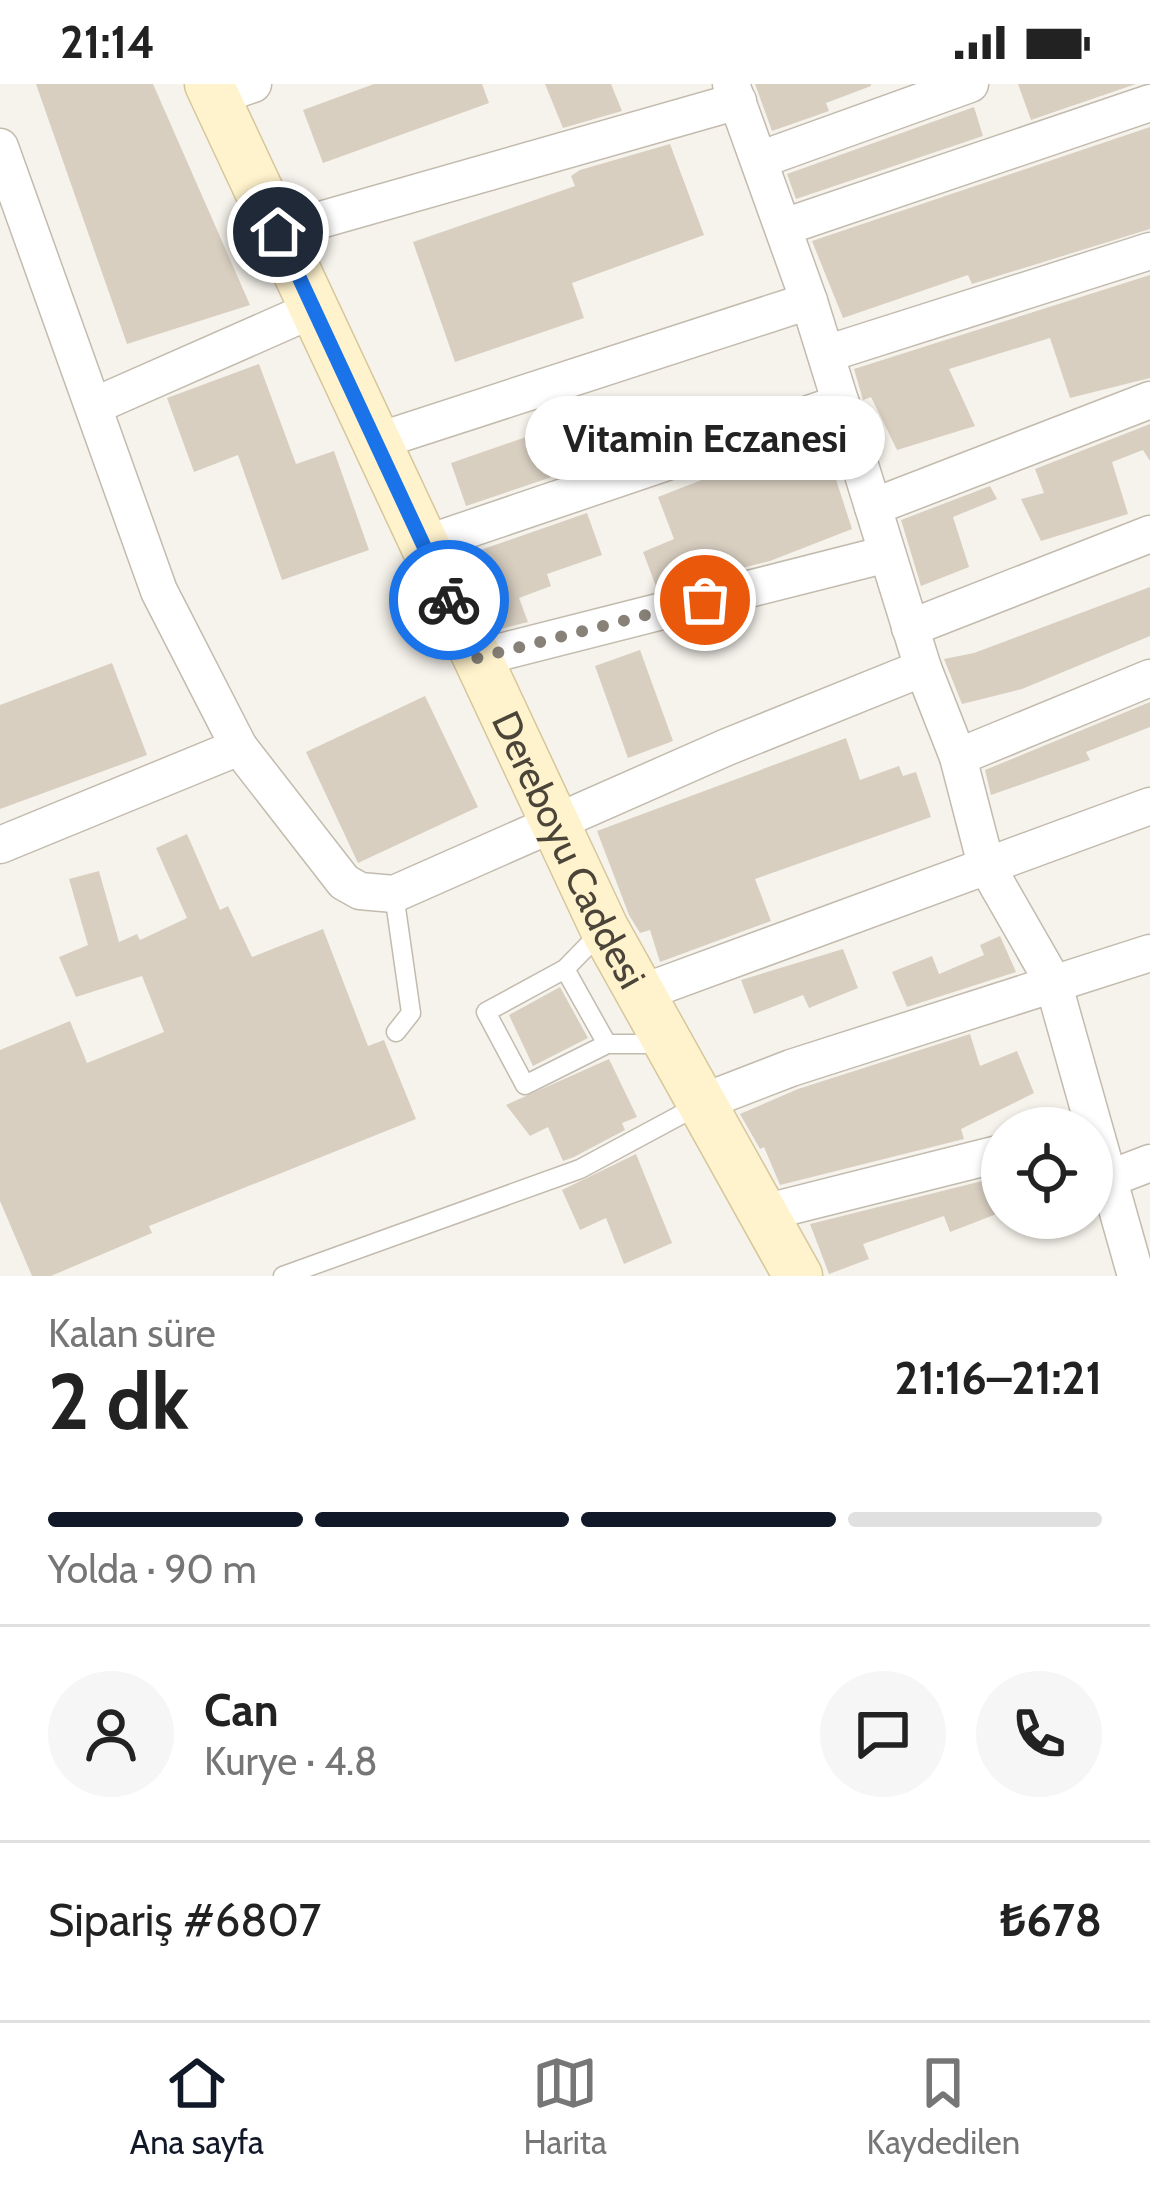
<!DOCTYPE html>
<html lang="tr">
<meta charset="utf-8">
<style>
body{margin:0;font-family:Cabin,sans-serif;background:#f6f6f6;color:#222;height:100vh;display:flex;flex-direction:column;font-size:45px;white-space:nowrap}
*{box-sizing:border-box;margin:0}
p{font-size:39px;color:#767676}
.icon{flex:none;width:66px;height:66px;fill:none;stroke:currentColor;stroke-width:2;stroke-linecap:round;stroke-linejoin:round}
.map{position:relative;height:1192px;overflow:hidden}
.drawer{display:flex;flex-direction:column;background:#fff;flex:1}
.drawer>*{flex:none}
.tools{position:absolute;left:981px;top:1023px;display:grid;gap:24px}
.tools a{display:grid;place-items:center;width:132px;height:132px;border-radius:50%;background:#fff;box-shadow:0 3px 9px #0004;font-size:60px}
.pin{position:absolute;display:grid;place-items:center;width:102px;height:102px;color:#fff;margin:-51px;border:6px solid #fff;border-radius:50%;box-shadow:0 3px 12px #0007}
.courier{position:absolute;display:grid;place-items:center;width:120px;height:120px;margin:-60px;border:9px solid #1a73e8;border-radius:50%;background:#fff;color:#222;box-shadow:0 3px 15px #0007}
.bubble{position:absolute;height:84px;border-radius:42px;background:#fff;box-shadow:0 3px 9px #0004;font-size:39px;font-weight:800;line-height:84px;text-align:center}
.head em{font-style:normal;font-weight:800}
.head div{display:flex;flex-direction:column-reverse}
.head{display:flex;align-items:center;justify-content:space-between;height:204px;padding:0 48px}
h1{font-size:78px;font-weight:800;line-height:90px}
.bar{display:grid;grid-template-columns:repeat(4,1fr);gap:18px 12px;align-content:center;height:144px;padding:0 48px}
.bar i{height:15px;border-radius:9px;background:#e0e0e0}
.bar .on{background:#111827}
.bar p{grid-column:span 4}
.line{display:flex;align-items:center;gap:30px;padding:0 48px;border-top:3px solid #e0e0e0}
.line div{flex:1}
.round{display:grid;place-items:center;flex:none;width:126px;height:126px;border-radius:63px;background:#f6f6f6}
.status{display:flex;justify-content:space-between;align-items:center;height:84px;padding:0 60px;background:#fff;direction:ltr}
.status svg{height:33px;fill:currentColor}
.menu{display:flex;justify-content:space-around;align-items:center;height:168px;border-top:3px solid #e0e0e0;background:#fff;font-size:33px;color:#767676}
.menu a{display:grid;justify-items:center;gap:6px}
.menu .on{color:#111827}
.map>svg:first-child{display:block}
.building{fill:#d8cfc1}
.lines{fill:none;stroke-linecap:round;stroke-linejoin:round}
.service-casing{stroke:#c2bbae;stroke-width:21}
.minor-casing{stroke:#c2bbae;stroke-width:39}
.secondary-casing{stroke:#d6c79b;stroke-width:51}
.service{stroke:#fff;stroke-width:18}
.minor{stroke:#fff;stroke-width:36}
.secondary{stroke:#fff3cd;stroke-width:48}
.done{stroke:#878178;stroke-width:12;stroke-dasharray:0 21.6}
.route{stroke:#1a73e8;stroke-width:15}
.labels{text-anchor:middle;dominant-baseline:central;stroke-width:10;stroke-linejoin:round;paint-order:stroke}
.street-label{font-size:39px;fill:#4b4439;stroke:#fff}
</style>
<div class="status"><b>21:14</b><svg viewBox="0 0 49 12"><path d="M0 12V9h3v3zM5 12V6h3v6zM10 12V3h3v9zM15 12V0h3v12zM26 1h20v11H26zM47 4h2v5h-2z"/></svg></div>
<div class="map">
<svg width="1150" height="1192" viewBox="0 0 1150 1192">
<rect width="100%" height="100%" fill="#f6f3ec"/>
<g class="building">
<polygon points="36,0 153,0 250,221 127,260"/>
<polygon points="374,0 482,0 489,19 323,79 303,26"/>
<polygon points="545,0 611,0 622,27 563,44"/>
<polygon points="755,0 871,0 871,2 826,19 829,27 772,47"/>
<polygon points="1018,0 1136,0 1031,36"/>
<polygon points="974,23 983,52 796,115 787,90"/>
<polygon points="1150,43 1150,145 972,200 968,191 843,234 812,157"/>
<polygon points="670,60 704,151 572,199 584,234 455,278 413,158 575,102 571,92 580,86"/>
<polygon points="1150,191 1150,294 1070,314 1050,254 949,285 975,342 897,366 871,313 863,316 854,285"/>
<polygon points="259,280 296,380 334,367 369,466 282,496 238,371 194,388 167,314"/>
<polygon points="613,323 629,367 466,422 451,379"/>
<polygon points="1150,340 1150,377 1143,366 1112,378 1128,430 1041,457 1021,415 1044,409 1035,385"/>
<polygon points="821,349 852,445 770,477 657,505 643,468 674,455 658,413"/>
<polygon points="990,402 997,415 953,433 969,483 921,502 901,436"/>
<polygon points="587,429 602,471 547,490 551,502 519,514 528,538 496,546 463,472"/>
<polygon points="1150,503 1150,552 1022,605 962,620 944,575 974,569"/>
<polygon points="640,566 673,657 628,674 595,582"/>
<polygon points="112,579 147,671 0,725 0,621"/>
<polygon points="425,612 478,723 358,779 306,668"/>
<polygon points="1150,618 1150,643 1086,668 1090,676 991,711 985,686"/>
<polygon points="846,654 860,696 899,682 903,692 916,688 931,733 755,795 771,837 660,878 650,846 640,849 629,831 597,747"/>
<polygon points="187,750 220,826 228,822 252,873 323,845 368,962 384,956 416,1035 149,1142 152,1149 51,1192 32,1192 0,1117 0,966 70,937 87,979 164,948 142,892 76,913 59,873 88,861 69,795 99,787 119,858 137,850 140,856 187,834 156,764"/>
<polygon points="1000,852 1016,888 907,923 892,888 932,872 939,890 984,871 980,861"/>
<polygon points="843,865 858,904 809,924 803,911 754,930 741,896"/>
<polygon points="560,903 588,954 533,982 509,931"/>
<polygon points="970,950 980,982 1017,967 1034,1009 961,1045 964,1055 780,1101 764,1063 760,1065 740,1030 798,1005"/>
<polygon points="609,975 637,1033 622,1039 625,1046 574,1073 563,1077 548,1043 530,1052 506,1021"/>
<polygon points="636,1070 672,1159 624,1180 606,1134 580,1146 562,1106"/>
<polygon points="1002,1092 1002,1126 994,1131 950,1148 944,1132 863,1160 869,1175 829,1190 810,1140"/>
</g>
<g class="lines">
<g class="service-casing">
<g id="service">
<polyline points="394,810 411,929 396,948"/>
<polyline points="601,848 565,885 486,928 525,1001 607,960 666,960"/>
<polyline points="565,885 607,960"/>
<polyline points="283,1192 580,1085 699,1021"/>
</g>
</g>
<g class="minor-casing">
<g id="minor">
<polyline points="731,0 809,217 923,584 958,673 986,781 1053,898 1136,1192"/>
<polyline points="215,13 253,0"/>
<polyline points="0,63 159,507 239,663 344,798 360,807 394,810 727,663 923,584"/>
<polyline points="759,76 970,0"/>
<polyline points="784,143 1150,19"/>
<polyline points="278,148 738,17"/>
<polyline points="826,270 1150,167"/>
<polyline points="94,322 314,225"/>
<polyline points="375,358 809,217"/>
<polyline points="873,423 1150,316"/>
<polyline points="422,461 841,319"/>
<polyline points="910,544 1150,450"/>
<polyline points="477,574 887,470"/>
<polyline points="958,673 1150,594"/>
<polyline points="0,761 239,663"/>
<polyline points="644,908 1150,722"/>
<polyline points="703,1018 791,984 1150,869"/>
<polyline points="1111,1094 1150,1079"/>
<polyline points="763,1129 1002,1069"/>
</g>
</g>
<g class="secondary-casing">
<g id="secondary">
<path id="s1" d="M209 0 604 844 798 1192"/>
</g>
</g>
<use href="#service" class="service"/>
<use href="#minor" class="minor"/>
<use href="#secondary" class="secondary"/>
</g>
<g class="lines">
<polyline class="done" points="449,516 477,574 705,516"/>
<polyline class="route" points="278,148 449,516"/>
</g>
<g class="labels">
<g class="street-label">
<text stroke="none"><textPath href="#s1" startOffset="846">Dereboyu Caddesi</textPath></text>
</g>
</g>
</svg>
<div class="tools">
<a><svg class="icon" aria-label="locate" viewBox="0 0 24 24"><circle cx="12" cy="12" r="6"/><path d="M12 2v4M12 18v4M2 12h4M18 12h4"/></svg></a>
</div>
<div class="pin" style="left:705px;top:516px;background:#ea580c"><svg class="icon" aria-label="bag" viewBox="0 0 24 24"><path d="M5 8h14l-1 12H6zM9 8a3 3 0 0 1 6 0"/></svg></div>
<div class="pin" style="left:278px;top:148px;background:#1f2937"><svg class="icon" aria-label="home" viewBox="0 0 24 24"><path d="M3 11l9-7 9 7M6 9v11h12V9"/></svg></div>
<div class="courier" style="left:449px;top:516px"><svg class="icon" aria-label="bike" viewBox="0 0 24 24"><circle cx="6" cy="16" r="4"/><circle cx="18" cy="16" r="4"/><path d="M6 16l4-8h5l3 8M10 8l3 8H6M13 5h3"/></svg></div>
<div class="bubble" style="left:525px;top:312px;width:360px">Vitamin Eczanesi</div>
</div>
<section class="drawer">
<div class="head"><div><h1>2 dk</h1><p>Kalan süre</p></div><em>21:16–21:21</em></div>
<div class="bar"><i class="on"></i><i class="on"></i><i class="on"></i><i></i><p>Yolda · 90 m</p></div>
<div class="line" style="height:216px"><a class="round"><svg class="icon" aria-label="person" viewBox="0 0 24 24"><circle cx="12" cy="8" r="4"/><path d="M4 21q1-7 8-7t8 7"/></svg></a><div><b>Can</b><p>Kurye · 4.8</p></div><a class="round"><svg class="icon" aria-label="chat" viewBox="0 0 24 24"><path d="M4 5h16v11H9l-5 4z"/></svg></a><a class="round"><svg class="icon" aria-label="phone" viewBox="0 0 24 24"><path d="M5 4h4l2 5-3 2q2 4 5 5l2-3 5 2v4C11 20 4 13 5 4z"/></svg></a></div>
<div class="line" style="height:156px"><div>Sipariş #6807</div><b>₺678</b></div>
</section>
<nav class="menu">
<a class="on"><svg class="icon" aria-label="home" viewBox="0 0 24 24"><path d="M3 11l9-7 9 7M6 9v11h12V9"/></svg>Ana sayfa</a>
<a><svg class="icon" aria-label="map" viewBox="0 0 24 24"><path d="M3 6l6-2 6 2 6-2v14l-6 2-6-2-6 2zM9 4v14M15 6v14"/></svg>Harita</a>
<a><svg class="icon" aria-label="saved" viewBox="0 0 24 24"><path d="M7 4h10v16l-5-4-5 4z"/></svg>Kaydedilen</a>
</nav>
